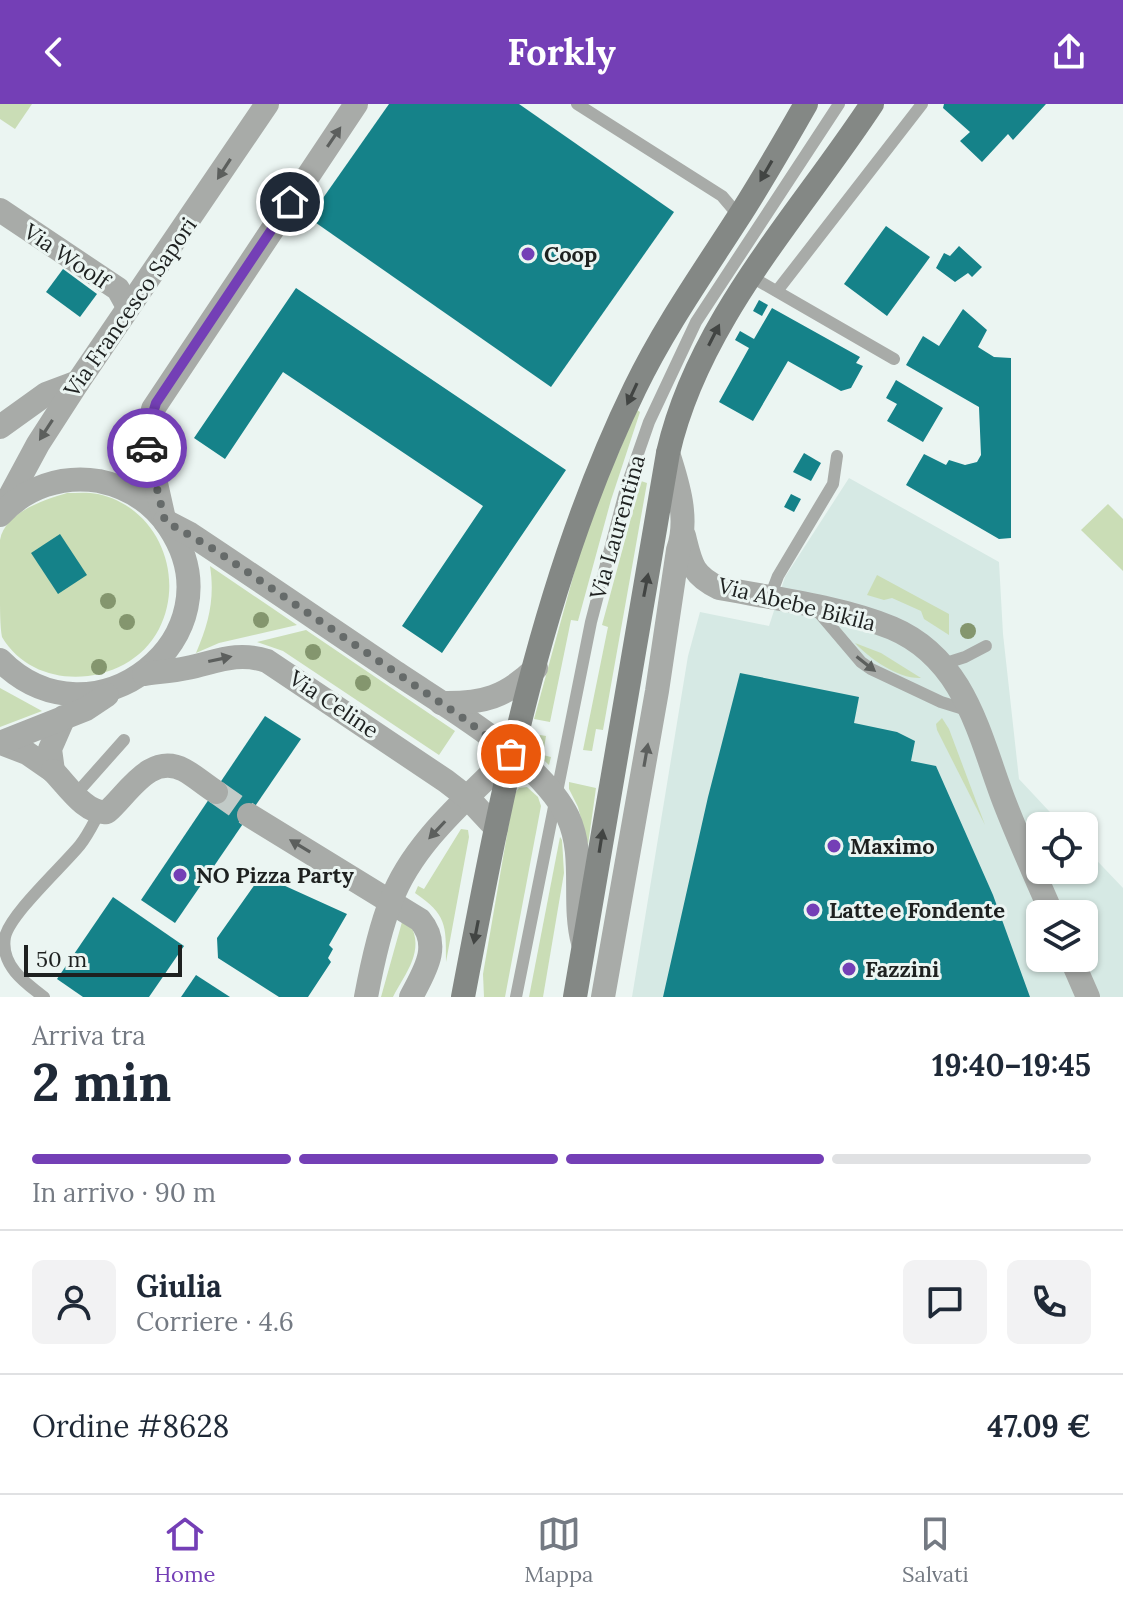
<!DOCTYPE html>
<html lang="it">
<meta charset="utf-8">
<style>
body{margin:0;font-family:Lora,serif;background:#f2f2f3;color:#1f2937;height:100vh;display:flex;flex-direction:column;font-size:30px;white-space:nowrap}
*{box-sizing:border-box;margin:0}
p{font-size:26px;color:#747a83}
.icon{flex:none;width:44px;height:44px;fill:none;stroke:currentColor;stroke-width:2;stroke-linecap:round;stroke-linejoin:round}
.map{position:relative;height:893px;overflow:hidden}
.side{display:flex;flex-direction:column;background:#fff;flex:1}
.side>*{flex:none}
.buttons{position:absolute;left:1026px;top:708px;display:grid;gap:16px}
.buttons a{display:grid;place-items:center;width:72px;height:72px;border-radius:12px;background:#fff;box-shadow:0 2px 6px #0004;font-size:40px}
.scale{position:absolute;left:24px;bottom:20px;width:158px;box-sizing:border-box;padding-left:8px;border:4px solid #1e2120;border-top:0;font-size:22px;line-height:28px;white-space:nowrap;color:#1e2120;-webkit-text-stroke:6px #ebf5f2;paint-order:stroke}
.pin{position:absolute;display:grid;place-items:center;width:68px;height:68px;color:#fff;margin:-34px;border:4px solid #fff;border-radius:50%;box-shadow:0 2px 8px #0007}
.courier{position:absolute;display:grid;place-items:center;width:80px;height:80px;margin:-40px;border:6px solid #743fb6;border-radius:50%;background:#fff;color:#222;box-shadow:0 2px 10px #0007}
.headline em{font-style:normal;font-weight:700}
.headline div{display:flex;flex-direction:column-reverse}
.headline{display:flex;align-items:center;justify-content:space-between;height:136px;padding:0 32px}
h1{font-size:52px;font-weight:700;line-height:60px}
.bar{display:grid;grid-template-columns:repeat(4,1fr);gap:12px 8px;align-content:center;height:96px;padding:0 32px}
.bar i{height:10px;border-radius:6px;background:#e0e1e3}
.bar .selected{background:#743fb6}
.bar p{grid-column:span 4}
.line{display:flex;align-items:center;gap:20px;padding:0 32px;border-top:2px solid #e0e1e3}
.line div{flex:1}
.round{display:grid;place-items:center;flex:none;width:84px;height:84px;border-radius:12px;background:#f2f2f3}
header{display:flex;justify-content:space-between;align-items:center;height:104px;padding:0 32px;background:#743fb6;color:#fff;font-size:36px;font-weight:700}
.menu{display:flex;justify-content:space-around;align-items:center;height:112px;border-top:2px solid #e0e1e3;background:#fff;font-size:22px;color:#747a83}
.menu a{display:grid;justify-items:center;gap:4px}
.menu .selected{color:#743fb6}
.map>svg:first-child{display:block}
.built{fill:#d6e9e4;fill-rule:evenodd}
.green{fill:#caddb6}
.building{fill:#158289}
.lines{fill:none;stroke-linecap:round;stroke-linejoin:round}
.minor-tunnel{stroke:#c2cbc8;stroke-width:24;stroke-dasharray:24 12;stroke-linecap:butt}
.service{stroke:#a8aba8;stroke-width:12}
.minor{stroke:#a8aba8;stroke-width:24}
.tertiary{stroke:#a8aba8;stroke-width:24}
.secondary{stroke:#848885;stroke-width:24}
.tree{fill:#84966e}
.oneway{fill:#5c5f5d}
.oneway2{fill:#424543}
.done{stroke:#666b6a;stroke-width:8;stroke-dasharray:0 14.4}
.route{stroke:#743fb6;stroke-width:10}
.poi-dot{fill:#743fb6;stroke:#ebf5f2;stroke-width:3}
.labels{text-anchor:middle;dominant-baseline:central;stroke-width:6;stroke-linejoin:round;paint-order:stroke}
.poi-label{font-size:22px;font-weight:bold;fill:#1e2120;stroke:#ebf5f2;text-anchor:start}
.street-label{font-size:22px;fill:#1e2120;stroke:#ebf5f2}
</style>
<header><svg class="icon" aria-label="back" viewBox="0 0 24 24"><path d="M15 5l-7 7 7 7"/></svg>Forkly<svg class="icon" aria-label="share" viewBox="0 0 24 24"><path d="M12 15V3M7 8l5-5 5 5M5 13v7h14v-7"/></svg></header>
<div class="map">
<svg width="1123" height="893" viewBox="0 0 1123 893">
<rect width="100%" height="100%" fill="#ebf5f2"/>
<path class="built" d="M849 374 999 458 1003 530 1019 675 1063 722H1040V766H1084V743L1123 784V893H632L688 552 700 508 769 522 785 473ZM1040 810H1084V854H1040Z"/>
<g class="green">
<polygon points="0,0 32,0 15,25 0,15"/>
<polygon points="637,306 640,308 611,396 578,517 571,516 550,618 534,615 579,451 607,375"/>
<polygon points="641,377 647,379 603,626 596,625 592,647 583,646 608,523 602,521"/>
<path d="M67 389C77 389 88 388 98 390 158 403 186 472 159 525 130 582 37 592 2 533 0 523 0 503 0 491 0 473 0 453 0 436 5 408 44 396 67 389Z"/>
<polygon points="1108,400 1123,415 1123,467 1081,426"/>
<path d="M210 462 297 521 219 539 196 549C209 519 215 494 210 462Z"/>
<polygon points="877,471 949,510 949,531 924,515 921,507 892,494 884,496 867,491"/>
<polygon points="306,526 455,627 439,651 283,547 257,538"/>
<path d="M855 539 881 549 921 574C898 575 870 555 855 539Z"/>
<polygon points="0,584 42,607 0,623"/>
<polygon points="942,614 949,625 985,721 937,626 936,620"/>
<polygon points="529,629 546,632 543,651 551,653 549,661 532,645"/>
<polygon points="569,678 596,684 588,741 578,703 569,685"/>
<polygon points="527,683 538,693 541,702 505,893 484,893 483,870 514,690 519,684"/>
<path d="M461 725 468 726 469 733 446 858C446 821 447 811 415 789L418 782 424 785Z"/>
<polygon points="560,733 562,736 564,769 543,893 529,893"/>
<path d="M402 818 410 820C425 847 406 868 393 893H381Z"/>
</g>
<g class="building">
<polygon points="389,0 519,0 674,108 551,283 309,114"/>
<polygon points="944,0 1046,0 1013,36 1008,30 982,58 960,37 970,28 943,4"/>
<polygon points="886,122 930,153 887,212 844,180"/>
<polygon points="959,142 982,163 972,173 968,169 955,178 936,164 944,149 950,152"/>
<polygon points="63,165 97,190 80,213 46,188"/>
<polygon points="296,184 566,366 442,549 402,522 483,402 283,268 225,355 194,334"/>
<polygon points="759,196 768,201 762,212 753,207"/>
<polygon points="772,204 860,253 856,259 863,262 851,284 841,287 788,257 753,317 719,298 749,244 735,236 740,227 754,235"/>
<polygon points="963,205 987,226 978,243 994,253 1011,254 1011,434 999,435 906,381 924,350 946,361 949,356 965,361 977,358 981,351 979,303 906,261 923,232 939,242"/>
<polygon points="896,276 943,304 923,338 887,317 897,300 886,294"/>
<polygon points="804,349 821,359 811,377 793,368"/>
<polygon points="791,390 801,395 794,408 784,403"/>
<polygon points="60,430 87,471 58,490 31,449"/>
<polygon points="740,569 859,593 854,619 897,628 915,637 911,657 936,662 993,791 1030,893 663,893 708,693"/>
<polygon points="265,612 301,635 175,819 141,796"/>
<polygon points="258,776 267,782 272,776 347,810 329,841 333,845 328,854 331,858 308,893 279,893 218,854 217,834"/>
<polygon points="113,793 184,842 149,893 83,893 57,875"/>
<polygon points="196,871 230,893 181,893"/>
</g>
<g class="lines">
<polyline class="minor-tunnel" points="216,688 249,711"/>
<g class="service">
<polyline points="577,0 722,92 739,112"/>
<polyline points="750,172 894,255"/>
<polyline points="777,187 922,0"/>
<polyline points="770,493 778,472 833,380 837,352"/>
<polyline points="816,505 861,558 871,565 941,598 970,607"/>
<polyline points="943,560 965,553 986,542"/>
<polyline points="76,690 124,636"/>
<path d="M44 893C25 879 0 861 5 833 10 810 63 762 80 741 88 731 93 720 99 709"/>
<polyline points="516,893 591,518 626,384 649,318 696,218 839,0"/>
</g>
<g class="minor">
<polyline points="0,106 118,185 128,203"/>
<polyline points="0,323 46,290 78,278"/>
<path d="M684 432C691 460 692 471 719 484 773 494 841 503 892 524 965 555 979 631 1004 697 1019 736 1036 773 1052 810"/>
<polyline points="1,639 27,649 53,667 50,645 64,613"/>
<path d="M53 667C67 681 86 711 107 708 128 690 150 648 184 666 195 672 205 681 216 688"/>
<path d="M249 711 420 816C442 842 424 868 411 893"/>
<polyline points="1071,854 1088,893"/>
<path d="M366 893C372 861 379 827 391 797 413 738 468 694 511 650"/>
<path d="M603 893 657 587 678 446C689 415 678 380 668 349"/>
</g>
<g class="tertiary">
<polyline points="4,403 38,340 78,278 267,0"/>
<path d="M0 411C26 383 62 371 99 377 128 383 153 399 169 423 242 532 93 650 0 556"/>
<polyline points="164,415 147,339 153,305 356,0"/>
<path d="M165 417 190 430C258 475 325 521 392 566 445 602 540 655 568 713 586 752 572 798 583 839"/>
<path d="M144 570C158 568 173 567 187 564 216 558 237 547 267 557L446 677 468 694 496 724"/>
<path d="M441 599C483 600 506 593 536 564"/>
<polyline points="0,639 86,605 107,591"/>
</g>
<g class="secondary">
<path d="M463 893C502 686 542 475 635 284 664 224 702 170 738 114 762 77 784 38 806 0"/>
<path d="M575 893 668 349C698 217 799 111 872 0"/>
</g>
</g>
<g class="tree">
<circle cx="108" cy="497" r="8"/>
<circle cx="261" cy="516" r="8"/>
<circle cx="127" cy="518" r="8"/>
<circle cx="968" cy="527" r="8"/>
<circle cx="313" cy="548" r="8"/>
<circle cx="99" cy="563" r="8"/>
<circle cx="363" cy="579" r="8"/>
</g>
<defs><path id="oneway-solid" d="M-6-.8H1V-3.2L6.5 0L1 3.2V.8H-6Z" transform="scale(2)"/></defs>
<g class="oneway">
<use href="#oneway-solid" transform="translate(334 33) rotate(-56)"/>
<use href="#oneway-solid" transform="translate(224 65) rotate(123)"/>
<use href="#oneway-solid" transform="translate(46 326) rotate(123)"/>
<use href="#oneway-solid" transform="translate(220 555) rotate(-12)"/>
<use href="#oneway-solid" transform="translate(866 560) rotate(38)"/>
<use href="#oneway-solid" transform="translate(646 651) rotate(-80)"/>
<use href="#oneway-solid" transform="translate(437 726) rotate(133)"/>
<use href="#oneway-solid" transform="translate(300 742) rotate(-149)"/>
</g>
<g class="oneway2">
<use href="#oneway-solid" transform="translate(766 67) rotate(120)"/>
<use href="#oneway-solid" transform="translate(714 231) rotate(-63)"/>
<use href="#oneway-solid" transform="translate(632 290) rotate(115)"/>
<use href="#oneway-solid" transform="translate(646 481) rotate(-79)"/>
<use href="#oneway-solid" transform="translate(601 737) rotate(-81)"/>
<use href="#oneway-solid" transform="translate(476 828) rotate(101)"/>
</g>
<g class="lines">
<polyline class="done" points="147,344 165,417 215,446 463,614 511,650"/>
<polyline class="route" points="147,344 148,326 156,299 290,98"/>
</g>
<g class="poi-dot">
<circle cx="528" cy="150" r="8"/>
<circle cx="834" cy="742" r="8"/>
<circle cx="180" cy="771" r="8"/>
<circle cx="813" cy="806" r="8"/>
<circle cx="849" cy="865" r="8"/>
</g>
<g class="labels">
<g class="poi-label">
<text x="544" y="150">Coop</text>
<text x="850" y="742">Maximo</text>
<text x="196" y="771">NO Pizza Party</text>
<text x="829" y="806">Latte e Fondente</text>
<text x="865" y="865">Fazzini</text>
</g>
<g class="street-label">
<text transform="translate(67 152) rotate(34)">Via Woolf</text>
<text transform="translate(130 203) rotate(-55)">Via Francesco Sapori</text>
<text transform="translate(617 423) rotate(-74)">Via Laurentina</text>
<text transform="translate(797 500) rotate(14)">Via Abebe Bikila</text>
<text transform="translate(334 600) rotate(34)">Via Celine</text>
</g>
</g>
</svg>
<div class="buttons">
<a><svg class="icon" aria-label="locate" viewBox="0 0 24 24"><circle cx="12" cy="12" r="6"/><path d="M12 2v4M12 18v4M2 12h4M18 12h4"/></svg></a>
<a><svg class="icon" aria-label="layers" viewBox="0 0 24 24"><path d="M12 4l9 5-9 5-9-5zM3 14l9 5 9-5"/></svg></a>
</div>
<div class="scale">50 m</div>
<div class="pin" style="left:511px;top:650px;background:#ea580c"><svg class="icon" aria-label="bag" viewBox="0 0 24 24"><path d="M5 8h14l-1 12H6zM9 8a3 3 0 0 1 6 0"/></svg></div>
<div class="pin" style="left:290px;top:98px;background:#1f2937"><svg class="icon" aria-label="home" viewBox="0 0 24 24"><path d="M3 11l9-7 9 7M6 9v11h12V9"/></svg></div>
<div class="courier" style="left:147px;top:344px"><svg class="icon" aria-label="car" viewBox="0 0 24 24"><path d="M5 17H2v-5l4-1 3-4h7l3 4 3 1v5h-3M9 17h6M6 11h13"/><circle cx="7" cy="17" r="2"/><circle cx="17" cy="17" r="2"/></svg></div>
</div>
<section class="side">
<div class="headline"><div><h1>2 min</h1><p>Arriva tra</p></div><em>19:40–19:45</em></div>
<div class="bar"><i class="selected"></i><i class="selected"></i><i class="selected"></i><i></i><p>In arrivo · 90 m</p></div>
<div class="line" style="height:144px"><a class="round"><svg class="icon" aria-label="person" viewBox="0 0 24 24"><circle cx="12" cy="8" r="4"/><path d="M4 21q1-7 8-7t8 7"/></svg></a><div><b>Giulia</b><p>Corriere · 4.6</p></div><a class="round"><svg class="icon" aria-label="chat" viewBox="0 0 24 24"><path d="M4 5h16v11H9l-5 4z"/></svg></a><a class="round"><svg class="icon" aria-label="phone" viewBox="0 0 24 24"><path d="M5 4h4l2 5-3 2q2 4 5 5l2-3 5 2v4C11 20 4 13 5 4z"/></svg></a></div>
<div class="line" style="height:104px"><div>Ordine #8628</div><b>47.09 €</b></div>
</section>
<nav class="menu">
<a class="selected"><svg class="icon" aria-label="home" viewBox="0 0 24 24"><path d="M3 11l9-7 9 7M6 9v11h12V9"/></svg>Home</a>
<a><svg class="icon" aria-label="map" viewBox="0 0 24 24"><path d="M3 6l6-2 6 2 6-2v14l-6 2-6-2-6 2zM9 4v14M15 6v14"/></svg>Mappa</a>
<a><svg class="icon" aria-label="saved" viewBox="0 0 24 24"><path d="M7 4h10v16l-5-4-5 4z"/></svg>Salvati</a>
</nav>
